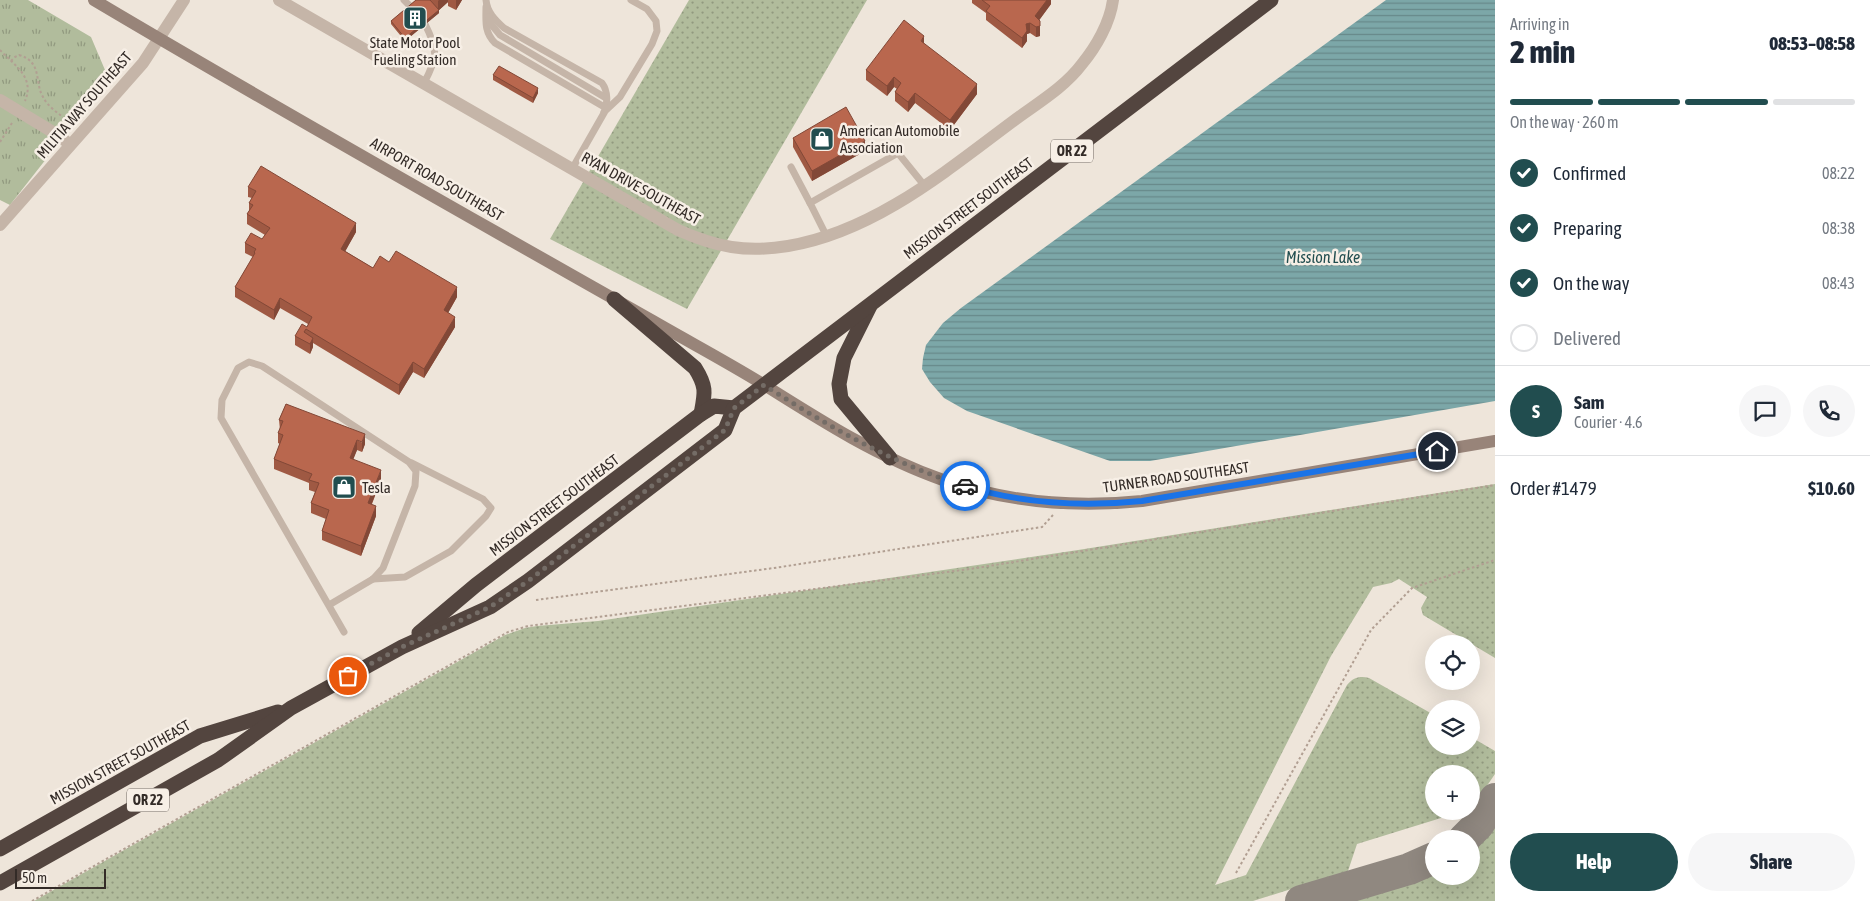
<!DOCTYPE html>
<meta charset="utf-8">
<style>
body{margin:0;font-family:"Asap Condensed",sans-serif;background:#f6f6f7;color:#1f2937;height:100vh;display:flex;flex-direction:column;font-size:19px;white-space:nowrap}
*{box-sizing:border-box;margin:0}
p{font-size:16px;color:#747a83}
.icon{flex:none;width:28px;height:28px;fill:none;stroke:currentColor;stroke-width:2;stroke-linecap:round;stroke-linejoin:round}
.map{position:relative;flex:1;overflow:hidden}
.sheet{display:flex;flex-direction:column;background:#fff;width:375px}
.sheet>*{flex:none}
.controls{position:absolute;left:1425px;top:635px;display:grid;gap:10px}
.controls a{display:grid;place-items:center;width:55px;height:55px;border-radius:50%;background:#fff;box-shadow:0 5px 20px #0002;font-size:25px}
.scale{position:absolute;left:15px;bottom:12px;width:91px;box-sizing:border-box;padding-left:5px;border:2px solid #332b27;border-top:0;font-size:14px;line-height:18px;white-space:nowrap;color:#332b27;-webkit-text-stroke:4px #f7efe6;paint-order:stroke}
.pin{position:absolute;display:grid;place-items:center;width:42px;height:42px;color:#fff;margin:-21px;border:2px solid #fff;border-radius:50%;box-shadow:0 1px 5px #0007}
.courier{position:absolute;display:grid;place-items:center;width:50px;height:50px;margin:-25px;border:4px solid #1a73e8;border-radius:50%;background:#fff;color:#222;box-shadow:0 1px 6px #0007}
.headline em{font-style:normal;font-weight:800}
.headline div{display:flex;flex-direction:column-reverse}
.headline{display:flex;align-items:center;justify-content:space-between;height:85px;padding:0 15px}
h1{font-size:32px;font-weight:800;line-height:38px}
.bar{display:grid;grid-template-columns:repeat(4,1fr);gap:8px 5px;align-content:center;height:60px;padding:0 15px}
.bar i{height:6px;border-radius:4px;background:#e0e1e3}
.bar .current{background:#214d4f}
.bar p{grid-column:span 4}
.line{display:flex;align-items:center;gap:12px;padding:0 15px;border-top:1px solid #e0e1e3}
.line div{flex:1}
.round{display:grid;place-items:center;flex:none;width:52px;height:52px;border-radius:26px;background:#f6f6f7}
ol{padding:0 15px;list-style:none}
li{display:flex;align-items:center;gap:15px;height:55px}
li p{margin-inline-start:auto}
li .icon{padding:5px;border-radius:50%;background:#214d4f;color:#fff;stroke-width:4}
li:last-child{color:#747a83}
li i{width:28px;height:28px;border:2px solid #e0e1e3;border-radius:50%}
.cta{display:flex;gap:10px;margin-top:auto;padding:10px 15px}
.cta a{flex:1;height:58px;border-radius:30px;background:#214d4f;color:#fff;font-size:20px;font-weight:800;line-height:58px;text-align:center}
.cta a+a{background:#f6f6f7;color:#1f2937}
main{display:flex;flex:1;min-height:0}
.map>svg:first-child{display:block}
.grass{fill:url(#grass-dots)}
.park{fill:url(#park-tufts)}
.water{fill:url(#water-rules)}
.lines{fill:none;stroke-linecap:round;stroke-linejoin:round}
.taxiway{stroke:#908880;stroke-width:32}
.path{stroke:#b19f92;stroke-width:2;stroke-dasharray:2.5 2.5;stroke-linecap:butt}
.lane{stroke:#c5b5a8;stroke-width:7}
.street{stroke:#c5b5a8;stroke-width:12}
.secondary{stroke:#988479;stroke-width:12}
.highway{stroke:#53453f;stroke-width:15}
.wall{fill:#9f5943}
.shaded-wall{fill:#824837}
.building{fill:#b9674e;stroke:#824837}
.done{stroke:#746c66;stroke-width:5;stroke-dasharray:0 9}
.route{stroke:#1a73e8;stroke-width:6}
.labels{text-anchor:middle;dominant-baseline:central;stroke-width:5;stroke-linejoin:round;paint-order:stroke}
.shield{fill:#f7efe6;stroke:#6e6660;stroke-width:1}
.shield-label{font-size:14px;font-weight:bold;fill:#332b27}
.poi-label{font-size:15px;fill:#332b27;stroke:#f7efe6;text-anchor:start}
.street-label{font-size:15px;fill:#332b27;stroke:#f7efe6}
.water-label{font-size:16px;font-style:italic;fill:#214d4f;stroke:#f7efe6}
</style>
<main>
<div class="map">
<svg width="1495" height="901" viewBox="0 0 1495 901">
<defs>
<pattern id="grass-dots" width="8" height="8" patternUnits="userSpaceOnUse" patternTransform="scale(1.25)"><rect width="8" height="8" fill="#b1bc9c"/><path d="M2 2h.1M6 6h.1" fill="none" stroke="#91997f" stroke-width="1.8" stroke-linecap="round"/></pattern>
<pattern id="park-tufts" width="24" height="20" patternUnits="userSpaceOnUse" patternTransform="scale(1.25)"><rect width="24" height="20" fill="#b1bc9c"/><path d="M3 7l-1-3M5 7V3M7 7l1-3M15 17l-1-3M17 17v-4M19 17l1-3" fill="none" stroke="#91997f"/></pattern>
<pattern id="water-rules" width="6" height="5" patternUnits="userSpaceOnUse" patternTransform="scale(1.25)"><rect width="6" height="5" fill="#7ca7a8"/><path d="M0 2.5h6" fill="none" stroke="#668889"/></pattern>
</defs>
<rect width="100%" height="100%" fill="#eee5da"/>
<g class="grass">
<polygon points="689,0 867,0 687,309 550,239"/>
<path d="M1495 484V658L1423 615 1421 608 1427 597 1399 579 1391 583 1373 587 1331 656 1215 885 1246 875 1347 685C1354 677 1360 676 1369 678L1434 715V746H1471V737L1495 751V774L1471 809V774H1434V811H1470L1466 817 1441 818 1357 844 1348 871 1253 901H34L505 635 525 628 537 626 598 621 1078 550Z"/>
<polygon points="1495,823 1495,901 1348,901 1434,874 1434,876 1471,876 1471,851 1489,832"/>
</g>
<polygon class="park" points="0,0 28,0 91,37 105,70 63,120 72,126 10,205 0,200"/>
<polygon class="water" points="1386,0 1495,0 1495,401 1150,461 1110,461 967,411 944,398 930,382 922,369 923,358 926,345 943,323 961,308"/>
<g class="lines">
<g class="taxiway">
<polyline points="1464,839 1478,825 1495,799"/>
<polyline points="1301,901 1409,869 1434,858"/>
</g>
<g class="path">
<path d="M0 50C15 66 35 77 25 101"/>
<path d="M11 61 15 57 19 55C43 62 34 82 43 97 47 105 56 112 63 117"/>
<polyline points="0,142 12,123"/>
<polyline points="536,600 774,568 1042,527 1053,515"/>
<polyline points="1236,873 1371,630 1412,588 1495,560"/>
<polyline points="32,901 508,632 528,626 970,569 1495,485"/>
</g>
<g class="lane">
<polyline points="404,0 411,7"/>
<path d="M486 0C487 12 495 20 504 28L602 83C608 91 608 104 604 113L572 169"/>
<path d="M486 7C486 21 484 32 495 43L606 108"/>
<polyline points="489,17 490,23 500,35 606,98"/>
<path d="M424 83C438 57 438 50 425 24"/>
<polyline points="604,112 620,97 652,44 657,31 656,21 647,9 631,0"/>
<polyline points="791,167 810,203"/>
<polyline points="826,235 810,203 898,153 924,185"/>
<polyline points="373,579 405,577 451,551 486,516 491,508 483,499 412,463"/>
<polyline points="329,605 373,579 383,568 415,486 416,471 409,462 262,366 249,362 238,368 222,400 221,418 344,632"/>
</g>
<g class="street">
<path d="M279 0 678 230C716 247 746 253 788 246 873 232 945 172 1012 122 1036 104 1064 88 1082 64 1096 47 1110 23 1113 0"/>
<polyline points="0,100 61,137 70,145"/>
<polyline points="0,225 143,63 184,0"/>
</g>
<path class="secondary" d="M94 0C279 110 466 215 653 321 691 343 729 363 766 386 823 422 880 458 943 480 1007 502 1075 508 1142 501L1495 441"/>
<g class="highway">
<path d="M614 299 695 368C707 387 705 393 701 414"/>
<polyline points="870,306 844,358 839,384 841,399 890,458"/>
<polyline points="419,633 476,585 701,414 714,406 734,408"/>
<polyline points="0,849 200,736 278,712"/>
<polyline points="0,883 218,760 291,708 402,647 490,607 528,581 725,430 734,408 1271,0"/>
</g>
</g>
<g class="wall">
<polygon points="416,0 462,0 456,10 448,6 448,2 439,10 439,13 405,41 391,24 391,21"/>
<polygon points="972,0 1051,0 1051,4 1039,20 1040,36 1036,37 1030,33 1027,34 1027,41 1022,48 986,20 986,13 972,3"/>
<polygon points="924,44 977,94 950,130 915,103 908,112 895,101 895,92 897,89 894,87 887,96 866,80 866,70"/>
<polygon points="493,75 538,93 533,103 493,80"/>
<polygon points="793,138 865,151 812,181 793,147"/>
<polygon points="248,187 356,232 345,251 373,268 389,262 457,297 448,313 455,327 424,378 413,372 399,395 313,343 313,347 310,354 295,345 295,336 307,327 308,324 280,308 274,320 235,297 235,287 253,257 245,253 245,243 262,239 265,235 247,224 247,214 249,211 249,203 252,198 248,197"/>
<polygon points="286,404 365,444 362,452 357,450 353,459 381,480 372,504 376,516 361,556 322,540 322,531 326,519 311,513 311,503 315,492 309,490 309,483 274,469 274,459 280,444 278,443 278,433 280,430 279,420"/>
</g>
<g class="shaded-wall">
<polygon points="439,0 448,0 448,2 438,11 438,1"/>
<polygon points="456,0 462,0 456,10"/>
<polygon points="1047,0 1051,0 1051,4 1035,26 1035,16"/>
<polygon points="439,10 439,13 405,41 405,38"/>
<polygon points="1040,21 1040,36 1036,37 1036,27"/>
<polygon points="1030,23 1030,33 1027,34 1027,41 1022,48 1022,38 1026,24"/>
<polygon points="924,36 924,45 921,41"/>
<polygon points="894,77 894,87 887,96 887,86"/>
<polygon points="977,84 977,94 950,130 950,120"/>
<polygon points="538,88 538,93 533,103 533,98"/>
<polygon points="915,93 915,103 908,112 908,102"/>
<polygon points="865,141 865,151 812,181 812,171"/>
<polygon points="356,223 356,232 341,259 341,249"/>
<polygon points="457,287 457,297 444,320 444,310"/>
<polygon points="280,298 280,308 274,320 274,310"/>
<polygon points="455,317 455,327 424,378 424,369"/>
<polygon points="313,338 313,347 310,354 310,344"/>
<polygon points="413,362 413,372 399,395 399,385"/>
<polygon points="365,434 365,444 362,452 362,442"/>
<polygon points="357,440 357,450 350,468 350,458"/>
<polygon points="381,470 381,480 368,513 368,503"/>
<polygon points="376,506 376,516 361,556 361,546"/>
</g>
<g class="building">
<polygon points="416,0 430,0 439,10 405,38 391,21"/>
<polygon points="982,0 1047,0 1035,16 1040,21 1040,26 1036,27 1030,23 1026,24 1027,31 1022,38 986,11 990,6"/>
<polygon points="904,20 924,36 921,41 977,84 950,120 915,93 908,102 895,92 901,83 894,77 887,86 866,70"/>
<polygon points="499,66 538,88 533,98 493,75"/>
<polygon points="846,107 865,141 812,171 793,138"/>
<polygon points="261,166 356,223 341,249 373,268 380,256 389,262 396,251 457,287 444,310 455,317 424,369 413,362 399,385 306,329 304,332 313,338 310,344 295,336 302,324 307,327 312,317 280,298 274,310 235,287 255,253 254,252 256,249 245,243 251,233 262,239 270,228 247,214 253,205 249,203 256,191 248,187"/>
<polygon points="286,404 365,434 362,442 357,440 350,458 381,470 368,503 376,506 361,546 322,531 329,510 311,503 319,483 309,480 312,474 274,459 283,435 278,433 283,421 279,420"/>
</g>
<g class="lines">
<path class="done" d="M348 676 402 647 490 607 528 581 725 430 734 408 764 385C828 426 893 464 965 486"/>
<path class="route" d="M965 486C1023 504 1082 507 1142 501L1437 451"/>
</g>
<defs>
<g id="building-square" transform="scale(1.25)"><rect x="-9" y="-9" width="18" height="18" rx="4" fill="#214d4f" stroke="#f7efe6"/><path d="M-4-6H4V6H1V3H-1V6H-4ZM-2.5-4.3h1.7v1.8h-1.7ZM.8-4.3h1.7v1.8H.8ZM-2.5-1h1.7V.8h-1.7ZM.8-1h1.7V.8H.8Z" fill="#fff"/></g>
<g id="shop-square" transform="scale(1.25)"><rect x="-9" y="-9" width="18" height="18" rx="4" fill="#214d4f" stroke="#f7efe6"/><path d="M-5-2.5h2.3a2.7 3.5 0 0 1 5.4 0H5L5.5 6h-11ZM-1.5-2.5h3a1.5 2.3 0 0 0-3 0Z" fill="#fff"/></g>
</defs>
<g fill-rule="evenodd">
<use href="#building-square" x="415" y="18"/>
<use href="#shop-square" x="822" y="139"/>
<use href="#shop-square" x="344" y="487"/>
</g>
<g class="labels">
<g class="shield">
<rect x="1051" y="139.5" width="42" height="23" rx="4"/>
<rect x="127" y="788.5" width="42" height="23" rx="4"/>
</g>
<g class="shield-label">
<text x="1072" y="151">OR 22</text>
<text x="148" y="800">OR 22</text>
</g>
<g class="poi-label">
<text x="415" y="42" text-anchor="middle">State Motor Pool<tspan x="415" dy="17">Fueling Station</tspan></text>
<text x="840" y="130">American Automobile<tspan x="840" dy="17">Association</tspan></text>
<text x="362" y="487">Tesla</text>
</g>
<g class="street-label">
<text transform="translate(84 105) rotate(-49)">MILITIA WAY SOUTHEAST</text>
<text transform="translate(437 179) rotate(30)">AIRPORT ROAD SOUTHEAST</text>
<text transform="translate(641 188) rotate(29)">RYAN DRIVE SOUTHEAST</text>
<text transform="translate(968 208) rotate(-37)">MISSION STREET SOUTHEAST</text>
<text transform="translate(1176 477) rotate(-8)">TURNER ROAD SOUTHEAST</text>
<text transform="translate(554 505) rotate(-37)">MISSION STREET SOUTHEAST</text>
<text transform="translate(120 762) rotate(-29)">MISSION STREET SOUTHEAST</text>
</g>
<g class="water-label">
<text x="1323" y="257">Mission Lake</text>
</g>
</g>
</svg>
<div class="controls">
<a><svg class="icon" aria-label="locate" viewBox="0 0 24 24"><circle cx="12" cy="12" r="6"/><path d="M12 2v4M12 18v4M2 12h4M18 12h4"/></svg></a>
<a><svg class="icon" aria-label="layers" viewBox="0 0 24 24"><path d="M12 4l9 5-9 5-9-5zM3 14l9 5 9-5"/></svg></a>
<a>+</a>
<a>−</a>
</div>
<div class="scale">50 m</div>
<div class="pin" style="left:348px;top:676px;background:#ea580c"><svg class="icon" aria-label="bag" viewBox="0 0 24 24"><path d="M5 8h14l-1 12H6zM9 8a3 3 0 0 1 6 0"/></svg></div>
<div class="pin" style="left:1437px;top:451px;background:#1f2937"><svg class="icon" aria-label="home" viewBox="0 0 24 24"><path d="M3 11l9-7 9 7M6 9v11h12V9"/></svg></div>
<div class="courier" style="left:965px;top:486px"><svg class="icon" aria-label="car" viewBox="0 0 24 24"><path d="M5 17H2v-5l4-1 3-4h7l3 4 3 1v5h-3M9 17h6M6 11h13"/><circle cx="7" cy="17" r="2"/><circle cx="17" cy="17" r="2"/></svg></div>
</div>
<section class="sheet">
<div class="headline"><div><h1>2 min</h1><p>Arriving in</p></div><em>08:53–08:58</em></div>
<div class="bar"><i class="current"></i><i class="current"></i><i class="current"></i><i></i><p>On the way · 260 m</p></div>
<ol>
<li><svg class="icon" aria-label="check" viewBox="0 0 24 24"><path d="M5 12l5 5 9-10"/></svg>Confirmed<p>08:22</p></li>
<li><svg class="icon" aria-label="check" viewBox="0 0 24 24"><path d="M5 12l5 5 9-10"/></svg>Preparing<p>08:38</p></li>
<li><svg class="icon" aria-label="check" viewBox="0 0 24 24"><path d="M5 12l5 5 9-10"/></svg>On the way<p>08:43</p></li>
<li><i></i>Delivered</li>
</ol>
<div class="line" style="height:90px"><b class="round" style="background:#214d4f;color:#fff">S</b><div><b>Sam</b><p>Courier · 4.6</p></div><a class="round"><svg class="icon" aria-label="chat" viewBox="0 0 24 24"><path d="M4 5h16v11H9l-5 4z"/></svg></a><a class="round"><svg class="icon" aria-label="phone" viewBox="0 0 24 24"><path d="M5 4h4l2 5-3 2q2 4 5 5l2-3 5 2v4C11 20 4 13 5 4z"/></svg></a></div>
<div class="line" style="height:65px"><div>Order #1479</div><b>$10.60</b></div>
<div class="cta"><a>Help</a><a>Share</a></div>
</section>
</main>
